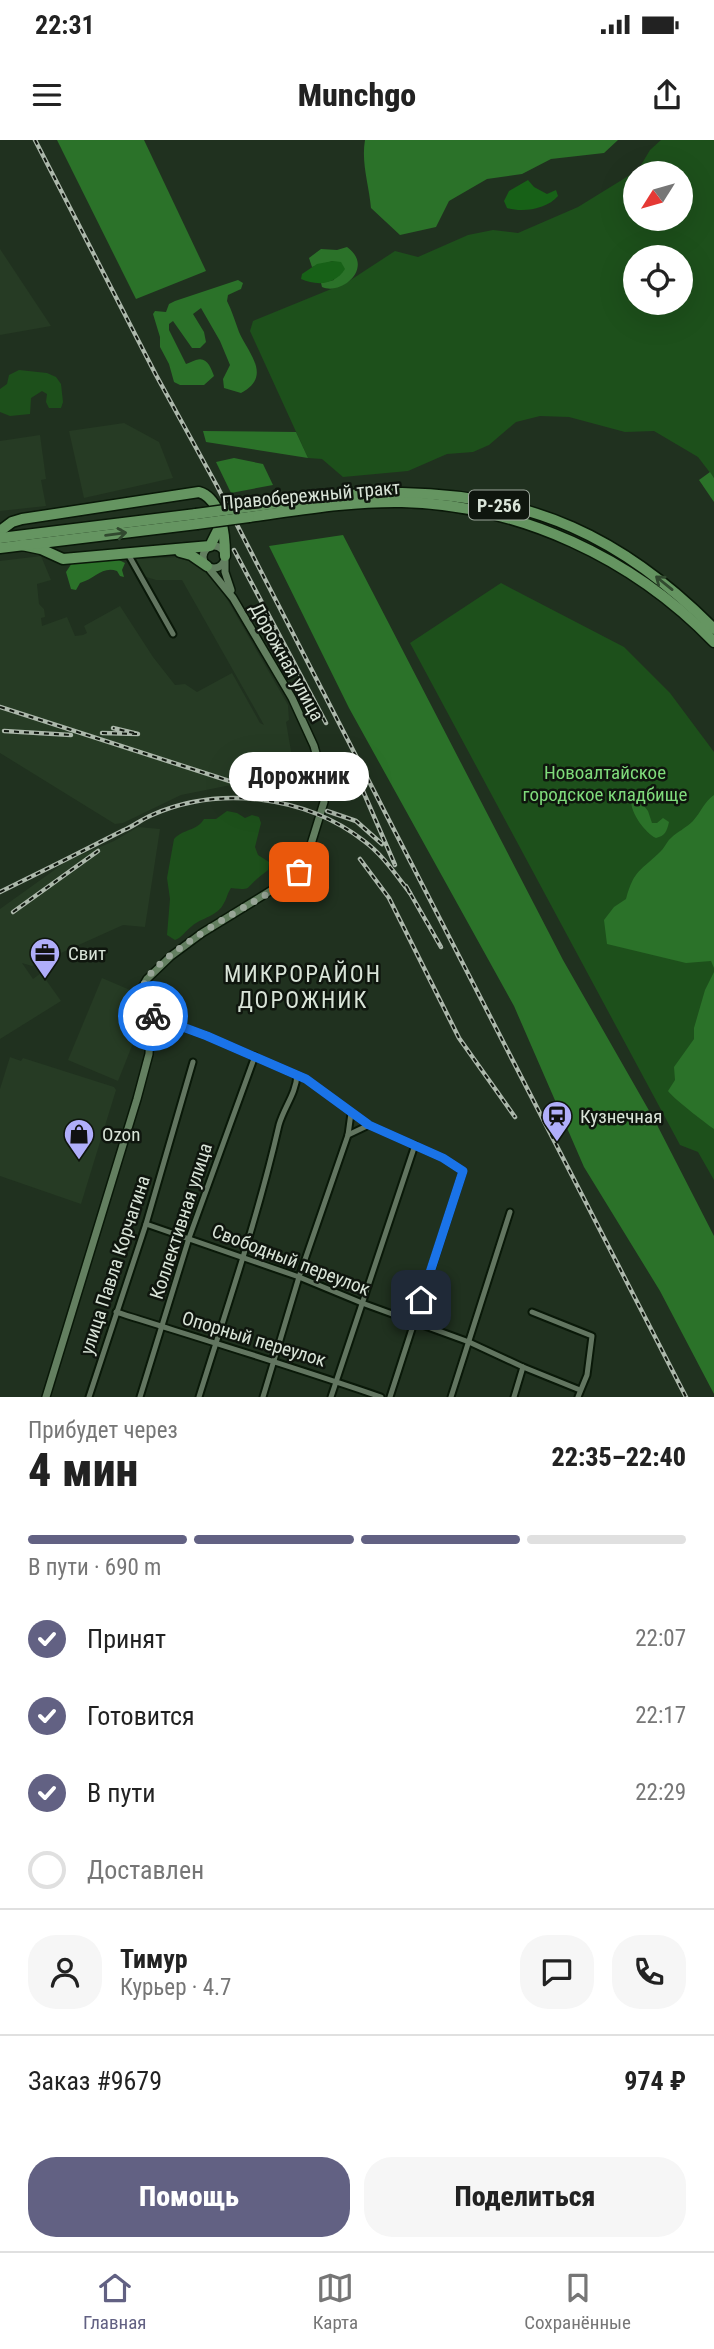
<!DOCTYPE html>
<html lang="ru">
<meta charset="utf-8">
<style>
body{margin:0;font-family:"Roboto Condensed",sans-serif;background:#f6f6f6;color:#222;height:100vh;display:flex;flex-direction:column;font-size:26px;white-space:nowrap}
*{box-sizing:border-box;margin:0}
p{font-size:23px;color:#767676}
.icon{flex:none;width:38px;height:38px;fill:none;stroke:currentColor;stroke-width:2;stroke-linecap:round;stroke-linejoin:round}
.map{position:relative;height:1257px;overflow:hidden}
.drawer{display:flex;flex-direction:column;background:#fff;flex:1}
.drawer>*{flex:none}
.needle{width:46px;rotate:233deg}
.tools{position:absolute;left:623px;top:21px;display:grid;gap:14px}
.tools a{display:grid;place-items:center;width:70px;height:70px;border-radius:50%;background:#fff;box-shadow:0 7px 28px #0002;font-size:35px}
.pin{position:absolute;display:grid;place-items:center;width:60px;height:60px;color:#fff;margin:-30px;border-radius:14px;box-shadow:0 4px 10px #0006}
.courier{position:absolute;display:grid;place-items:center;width:70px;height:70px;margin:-35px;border:5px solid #1a73e8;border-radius:50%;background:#fff;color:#222;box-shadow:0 2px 9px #0007}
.bubble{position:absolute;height:49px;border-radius:24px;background:#fff;box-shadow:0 7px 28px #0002;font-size:23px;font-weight:800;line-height:49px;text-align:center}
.head em{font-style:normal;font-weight:800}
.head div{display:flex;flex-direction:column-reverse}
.head{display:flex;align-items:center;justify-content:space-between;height:119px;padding:0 28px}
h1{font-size:46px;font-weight:800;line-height:52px}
.bar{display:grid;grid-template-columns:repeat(4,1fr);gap:10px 7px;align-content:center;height:84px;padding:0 28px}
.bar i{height:9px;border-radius:5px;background:#e0e0e0}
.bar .active{background:#626183}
.bar p{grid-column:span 4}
.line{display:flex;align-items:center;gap:18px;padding:0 28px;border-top:2px solid #e0e0e0}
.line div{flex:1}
.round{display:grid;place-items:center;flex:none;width:74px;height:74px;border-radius:28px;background:#f6f6f6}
ol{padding:0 28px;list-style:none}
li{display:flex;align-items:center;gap:21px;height:77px}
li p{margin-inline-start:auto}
li .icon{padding:7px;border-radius:50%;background:#626183;color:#fff;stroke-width:4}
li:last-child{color:#767676}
li i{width:38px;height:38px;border:4px solid #e0e0e0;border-radius:50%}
.cta{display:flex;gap:14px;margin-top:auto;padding:14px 28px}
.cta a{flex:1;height:80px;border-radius:28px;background:#626183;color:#fff;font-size:28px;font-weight:800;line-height:80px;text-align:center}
.cta a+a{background:#f6f6f6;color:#222}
.status{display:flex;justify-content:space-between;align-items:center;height:49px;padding:0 35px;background:#fff;direction:ltr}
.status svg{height:19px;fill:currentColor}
header{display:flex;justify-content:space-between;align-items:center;height:91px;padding:0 28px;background:#fff;font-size:32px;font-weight:800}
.menu{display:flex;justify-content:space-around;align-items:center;height:98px;border-top:2px solid #e0e0e0;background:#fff;font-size:19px;color:#767676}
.menu a{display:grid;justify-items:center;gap:4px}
.menu .active{color:#626183}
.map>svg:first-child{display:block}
.built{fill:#263b24}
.green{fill:#1d501b;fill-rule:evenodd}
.forest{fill:#2b7229}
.water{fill:#176117}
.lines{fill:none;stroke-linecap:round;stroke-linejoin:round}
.street-casing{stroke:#091808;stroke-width:9}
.secondary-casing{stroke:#091808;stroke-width:10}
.highway-casing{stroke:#091808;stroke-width:13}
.street{stroke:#627560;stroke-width:5}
.secondary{stroke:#637f60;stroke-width:7}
.highway{stroke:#659561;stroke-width:10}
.rail-casing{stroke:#acb8ab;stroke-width:4.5}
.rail{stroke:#0f160e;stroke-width:2;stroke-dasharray:5;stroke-linecap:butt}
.highway-bridge-casing{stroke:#091808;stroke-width:13;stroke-linecap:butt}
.highway-bridge{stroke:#659561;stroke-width:10}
.oneway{stroke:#31492f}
.done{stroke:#98a597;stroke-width:7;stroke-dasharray:0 12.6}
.route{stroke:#1a73e8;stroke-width:9}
.labels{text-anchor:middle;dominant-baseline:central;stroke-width:5;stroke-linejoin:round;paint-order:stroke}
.shield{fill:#0f160e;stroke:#9ca69b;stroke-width:2}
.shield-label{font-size:18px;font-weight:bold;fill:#d9e4d8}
.street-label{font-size:19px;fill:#d9e4d8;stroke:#0f160e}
.park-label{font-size:19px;fill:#7fdb7b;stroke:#0f160e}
.poi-label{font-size:19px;fill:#d9e4d8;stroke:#0f160e;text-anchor:start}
.quarter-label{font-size:23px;letter-spacing:2px;fill:#d9e4d8;stroke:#0f160e}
</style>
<div class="status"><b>22:31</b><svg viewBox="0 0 49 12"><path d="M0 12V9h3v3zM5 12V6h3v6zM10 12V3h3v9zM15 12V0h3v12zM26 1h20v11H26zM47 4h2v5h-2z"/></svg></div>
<header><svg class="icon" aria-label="menu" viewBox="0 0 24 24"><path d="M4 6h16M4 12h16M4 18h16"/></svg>Munchgo<svg class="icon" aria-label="share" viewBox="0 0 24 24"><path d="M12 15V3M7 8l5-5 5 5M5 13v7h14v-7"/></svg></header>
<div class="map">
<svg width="714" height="1257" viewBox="0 0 714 1257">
<rect width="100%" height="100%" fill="#20311f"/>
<g class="built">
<polygon points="0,109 51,186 0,195"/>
<polygon points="124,283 159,302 173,338 84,358 69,291"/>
<polygon points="40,295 46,339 41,340 46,366 0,371 0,301"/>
<polygon points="41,416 51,440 37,444 39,464 44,469 45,477 41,478 42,486 67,477 75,496 83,495 87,493 84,486 120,466 153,517 175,545 185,544 197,552 232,533 260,583 264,585 182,440 156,440 143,436 136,419 179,417 192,420 211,438 224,454 288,565 289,580 286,582 296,640 293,649 264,640 262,645 249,641 251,635 239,631 236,644 181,655 123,683 115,684 0,613 0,421"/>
<polygon points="138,687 160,689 145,787 123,785 32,826 22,823 33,839 41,833 61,861 0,899 0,769 67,721 114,701"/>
<polygon points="102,838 130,850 143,878 118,941 68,920"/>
<polygon points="10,917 21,921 23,918 114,947 116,950 81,1064 0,1036 0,949"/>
</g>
<g class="green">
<path d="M661 0H714V338L698 317 654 291 625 292 569 277 540 276 516 282 489 305 473 312 447 314 408 331 343 337 322 319 308 318 250 191 253 181 346 143 395 111 418 117 468 95 493 90 518 93 578 67 638 30 650 10ZM635 33H681V79H635ZM635 117H681V163H635Z"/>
<polygon points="19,230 47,233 56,237 61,244 63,262 61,268 49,268 46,262 47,254 42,251 31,258 30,274 10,276 0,272 0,249 7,244 9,235"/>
<polygon points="501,443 624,507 670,553 714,612 714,1040 698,1012 680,1005 410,503"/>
<path d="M227 671 237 673 245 678 252 675 259 677 261 683 255 707 258 715 269 722 268 730C265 733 261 735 258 738 244 750 252 750 231 748 227 754 227 758 224 763 218 776 201 778 192 786 185 791 183 797 175 800L167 795 170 759 167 738 174 699C183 689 197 691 204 679H216Z"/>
</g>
<g class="forest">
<polygon points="57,0 144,0 206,131 136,159"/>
<path d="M365 0H618L604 13 551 19 522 34 487 39 449 61 436 87 400 95 371 68C369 45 361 23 365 0Z"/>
<path d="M347 107C375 127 342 156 322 147L321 143 334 140 333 121 312 127 309 118 321 109 337 110Z"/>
<path d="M238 140 243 143 241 149 228 155 227 161C232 171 235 181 239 192 248 213 273 236 241 253L224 248 223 239 230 225 220 201 201 168 193 174 204 192 206 202 200 208H192L173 181 169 184V190L186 224C190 223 192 221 196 220 207 216 211 228 214 236L204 245H180L174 242 169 224 160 207V197L153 174 155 171 166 172 169 164 175 161Z"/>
<polygon points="203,291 296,292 308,318 206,302"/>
<polygon points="234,318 263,324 273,345 231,353 216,322"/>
<polygon points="710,332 714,338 714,362 699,340"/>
<polygon points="343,395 563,820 655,981 714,1096 714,1254 660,1151 584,1027 514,866 349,568 269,406"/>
<path d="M117 419 125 423 122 430 124 437 120 436 117 431C102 426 95 439 80 443L76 450 71 449 66 432 72 423Z"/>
<path d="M264 639 293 649 296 640H299L301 648C289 657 275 649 263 643Z"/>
<path d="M714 655V828L711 821 686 823 607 804 604 780 614 767 626 759C634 729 641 731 661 711 665 707 667 701 671 698 677 692 686 688 693 681 701 672 704 662 714 655Z"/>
<path d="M637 657 648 671 652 683H657L663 678 669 682C667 691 665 696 656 698 645 693 631 673 631 661Z"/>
<path d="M714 832V989C704 982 673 958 668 951L675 940 674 927 694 899V888L705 850Z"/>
</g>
<g class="water">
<path d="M528 40 534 47 547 54 556 50 558 56C547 69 523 73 507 68L504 61 509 51Z"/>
<path d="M333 121 341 122 345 129C335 145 317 146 301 139L302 134 317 124Z"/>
</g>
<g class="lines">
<g class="street-casing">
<g id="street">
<polyline points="128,414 173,494"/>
<polyline points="146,874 207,896 306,939 369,985 443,1018 463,1031 390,1257"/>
<polyline points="348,995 369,985"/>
<polyline points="146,1084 299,1137 362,1163 469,1202 523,1227 580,1250"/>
<path d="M116 1172C205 1200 294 1227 381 1257"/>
<polyline points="532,1172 592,1196 587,1235 578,1257"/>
<polyline points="89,1257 146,1084 193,922"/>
<polyline points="140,1257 189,1098 255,916"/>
<path d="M199 1257C227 1167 258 1077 279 985 284 967 296 954 297 935"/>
<polyline points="263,1257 299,1137 348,995 351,973"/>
<polyline points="331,1257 415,1005"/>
<polyline points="451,1257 510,1072"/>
<polyline points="514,1257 523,1227"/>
</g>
</g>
<g class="secondary-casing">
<g id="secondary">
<circle cx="214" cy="417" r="11"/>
<polyline points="225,421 225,432 231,450"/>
<polyline points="46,1257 137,959 149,914 150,894 143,856 143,846 147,839 171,816 202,793 293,737 308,714 324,662 322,635 314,606 292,558 233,458 207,426"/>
</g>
</g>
<g class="highway-casing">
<g id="highway">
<path d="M248 367C299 361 350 352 402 353 531 355 623 397 714 489"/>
<path d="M249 377C300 370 351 361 402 362 520 365 633 418 714 502"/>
<path d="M0 391 12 382 22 379 199 352C222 359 225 396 225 416"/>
<polyline points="0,398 196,374"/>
<polyline points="22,405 41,409 63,419 210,406 219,388"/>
<polyline points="0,408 197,384"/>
<polyline points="180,412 191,415 207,426"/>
</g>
</g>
<use href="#street" class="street"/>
<use href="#secondary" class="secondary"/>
<use href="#highway" class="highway"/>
<g class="rail-casing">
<g id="rail">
<polyline points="35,0 156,235 217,346 686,1257"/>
<polyline points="234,410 326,583"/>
<polyline points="0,567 273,655"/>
<polyline points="4,591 71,595"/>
<polyline points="102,593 138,594 113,588"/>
<polyline points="363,651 395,725"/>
<polyline points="327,671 356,681 382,704"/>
<polyline points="360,719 389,758 459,898 515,977"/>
<polyline points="406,746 441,807"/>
<path d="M0 752C41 732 83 711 124 690 134 686 142 679 152 675 220 645 306 656 364 701 383 715 396 735 410 753"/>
<polyline points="13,772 98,711"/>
</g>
</g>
<use href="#rail" class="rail"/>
<g class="highway-bridge-casing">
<g id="highway-bridge">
<polyline points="196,374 248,367"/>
<polyline points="197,384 249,377"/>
</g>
</g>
<use href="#highway-bridge" class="highway-bridge"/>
</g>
<defs><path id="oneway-shaft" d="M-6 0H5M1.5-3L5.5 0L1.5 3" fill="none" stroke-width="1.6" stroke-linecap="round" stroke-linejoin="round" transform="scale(1.75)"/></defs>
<g class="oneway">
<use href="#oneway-shaft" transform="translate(116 394) rotate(-7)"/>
<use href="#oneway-shaft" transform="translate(664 443) rotate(-141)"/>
</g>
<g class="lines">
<path class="done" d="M153 876 146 874C144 863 141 851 145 842 161 811 256 761 288 742L299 732"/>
<polyline class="route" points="153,876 207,896 306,939 369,985 443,1018 463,1031 421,1160"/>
</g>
<defs>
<g id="office-pin" transform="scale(1.575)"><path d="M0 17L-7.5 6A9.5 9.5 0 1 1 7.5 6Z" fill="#b0aefa" stroke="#0f160e"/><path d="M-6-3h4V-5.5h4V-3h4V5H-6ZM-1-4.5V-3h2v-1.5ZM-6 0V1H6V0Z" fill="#111"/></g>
<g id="station-pin" transform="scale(1.575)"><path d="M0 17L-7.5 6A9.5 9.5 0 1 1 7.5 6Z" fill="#b0aefa" stroke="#0f160e"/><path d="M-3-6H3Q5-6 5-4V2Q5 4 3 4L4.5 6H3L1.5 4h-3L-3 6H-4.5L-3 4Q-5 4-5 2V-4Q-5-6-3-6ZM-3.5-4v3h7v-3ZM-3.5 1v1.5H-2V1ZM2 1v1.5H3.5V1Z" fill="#111"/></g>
<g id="shop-pin" transform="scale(1.575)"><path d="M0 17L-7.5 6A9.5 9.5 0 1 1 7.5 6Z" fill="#b0aefa" stroke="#0f160e"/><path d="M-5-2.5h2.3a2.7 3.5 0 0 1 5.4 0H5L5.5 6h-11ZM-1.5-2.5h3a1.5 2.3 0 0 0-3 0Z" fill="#111"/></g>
</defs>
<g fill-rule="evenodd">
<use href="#office-pin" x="45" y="813"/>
<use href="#station-pin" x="557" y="976"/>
<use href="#shop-pin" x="79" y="994"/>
</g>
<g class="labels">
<rect class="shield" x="469" y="350.5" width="60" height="29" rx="5"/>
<g class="shield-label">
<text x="499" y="365">Р-256</text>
</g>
<g class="street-label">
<text transform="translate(311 355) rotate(-5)">Правобережный тракт</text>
<text transform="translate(287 522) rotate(61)">Дорожная улица</text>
<text transform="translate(181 1081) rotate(-72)">Коллективная улица</text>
<text transform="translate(291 1120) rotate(21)">Свободный переулок</text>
<text transform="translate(115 1125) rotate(-72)">улица Павла Корчагина</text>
<text transform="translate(254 1199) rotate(17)">Опорный переулок</text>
</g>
<g class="park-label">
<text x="605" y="632">Новоалтайское<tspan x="605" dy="22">городское кладбище</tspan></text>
</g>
<g class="poi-label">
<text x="68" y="813">Свит</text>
<text x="580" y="976">Кузнечная</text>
<text x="102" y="994">Ozon</text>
</g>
<g class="quarter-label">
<text x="303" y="834">МИКРОРАЙОН<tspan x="303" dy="26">ДОРОЖНИК</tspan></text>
</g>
</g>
</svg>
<div class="tools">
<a><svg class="needle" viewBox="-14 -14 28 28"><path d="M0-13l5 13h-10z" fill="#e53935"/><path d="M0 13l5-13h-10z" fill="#767676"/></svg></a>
<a><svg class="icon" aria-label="locate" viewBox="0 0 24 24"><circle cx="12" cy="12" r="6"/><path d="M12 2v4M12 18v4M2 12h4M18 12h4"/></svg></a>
</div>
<div class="pin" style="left:299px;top:732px;background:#ea580c"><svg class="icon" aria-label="bag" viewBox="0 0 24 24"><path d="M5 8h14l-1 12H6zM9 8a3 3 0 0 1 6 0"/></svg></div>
<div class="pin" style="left:421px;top:1160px;background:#1f2937"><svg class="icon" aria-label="home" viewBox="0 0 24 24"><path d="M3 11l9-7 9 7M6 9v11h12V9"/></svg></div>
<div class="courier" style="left:153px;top:876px"><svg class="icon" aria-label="bike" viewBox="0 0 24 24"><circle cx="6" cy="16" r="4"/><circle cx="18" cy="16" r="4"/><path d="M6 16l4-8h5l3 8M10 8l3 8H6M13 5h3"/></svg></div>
<div class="bubble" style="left:229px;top:612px;width:140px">Дорожник</div>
</div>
<section class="drawer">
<div class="head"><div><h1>4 мин</h1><p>Прибудет через</p></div><em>22:35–22:40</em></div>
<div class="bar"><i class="active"></i><i class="active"></i><i class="active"></i><i></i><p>В пути · 690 m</p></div>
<ol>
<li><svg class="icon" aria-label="check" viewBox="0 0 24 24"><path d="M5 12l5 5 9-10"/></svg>Принят<p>22:07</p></li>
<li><svg class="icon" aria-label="check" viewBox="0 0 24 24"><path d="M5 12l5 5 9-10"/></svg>Готовится<p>22:17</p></li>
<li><svg class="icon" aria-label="check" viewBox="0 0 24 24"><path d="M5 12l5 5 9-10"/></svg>В пути<p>22:29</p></li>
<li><i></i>Доставлен</li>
</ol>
<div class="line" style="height:126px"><a class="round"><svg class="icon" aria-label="person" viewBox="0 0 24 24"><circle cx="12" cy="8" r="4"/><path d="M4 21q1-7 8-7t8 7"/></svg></a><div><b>Тимур</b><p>Курьер · 4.7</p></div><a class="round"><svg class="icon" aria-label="chat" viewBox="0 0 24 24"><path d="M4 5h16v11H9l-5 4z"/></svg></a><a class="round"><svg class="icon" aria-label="phone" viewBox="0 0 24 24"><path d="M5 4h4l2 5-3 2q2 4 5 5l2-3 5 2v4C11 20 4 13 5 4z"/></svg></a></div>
<div class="line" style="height:91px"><div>Заказ #9679</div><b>974 ₽</b></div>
<div class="cta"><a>Помощь</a><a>Поделиться</a></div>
</section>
<nav class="menu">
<a class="active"><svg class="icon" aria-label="home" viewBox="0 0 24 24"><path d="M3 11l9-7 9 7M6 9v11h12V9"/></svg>Главная</a>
<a><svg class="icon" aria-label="map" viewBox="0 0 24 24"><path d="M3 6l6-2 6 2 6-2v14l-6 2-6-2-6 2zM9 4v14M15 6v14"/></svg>Карта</a>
<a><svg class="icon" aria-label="saved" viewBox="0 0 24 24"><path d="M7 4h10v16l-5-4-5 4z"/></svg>Сохранённые</a>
</nav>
